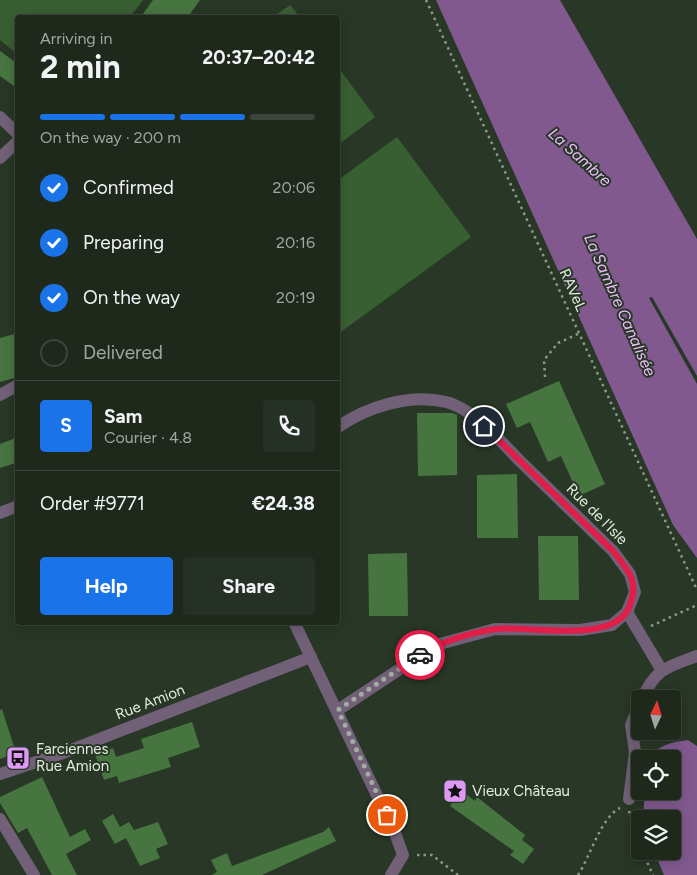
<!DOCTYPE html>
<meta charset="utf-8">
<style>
body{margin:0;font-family:Figtree,sans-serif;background:#263125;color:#f1f3f6;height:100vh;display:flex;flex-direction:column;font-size:19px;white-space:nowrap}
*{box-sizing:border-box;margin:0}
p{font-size:16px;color:#a1a6a3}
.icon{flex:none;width:28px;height:28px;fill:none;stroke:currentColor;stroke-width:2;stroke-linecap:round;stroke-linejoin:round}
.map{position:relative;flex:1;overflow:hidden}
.drawer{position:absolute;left:15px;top:15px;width:325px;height:610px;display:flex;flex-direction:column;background:#1e291c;border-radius:5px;box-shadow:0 2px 12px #0003,0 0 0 1px #3c453b}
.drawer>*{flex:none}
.needle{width:32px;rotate:4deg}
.fabs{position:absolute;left:631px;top:690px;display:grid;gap:10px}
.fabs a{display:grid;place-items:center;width:50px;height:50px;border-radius:5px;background:#1e291c;box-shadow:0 2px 12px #0003,0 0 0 1px #3c453b;font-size:25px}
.pin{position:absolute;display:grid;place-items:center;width:42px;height:42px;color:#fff;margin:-21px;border:2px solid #fff;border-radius:50%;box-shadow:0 1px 5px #0007}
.courier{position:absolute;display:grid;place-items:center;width:50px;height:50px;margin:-25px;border:4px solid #e11d48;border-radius:50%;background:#fff;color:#222;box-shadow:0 1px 6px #0007}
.overview em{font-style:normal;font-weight:700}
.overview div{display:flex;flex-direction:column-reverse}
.overview{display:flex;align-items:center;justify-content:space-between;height:85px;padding:0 25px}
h1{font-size:32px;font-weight:700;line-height:38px}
.bar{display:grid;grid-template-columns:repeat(4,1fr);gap:8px 5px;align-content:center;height:60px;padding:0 25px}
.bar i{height:6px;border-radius:4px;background:#3c453b}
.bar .active{background:#1a73e8}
.bar p{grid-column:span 4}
.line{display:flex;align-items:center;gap:12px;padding:0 25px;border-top:1px solid #3c453b}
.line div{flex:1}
.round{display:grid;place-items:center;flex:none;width:52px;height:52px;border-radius:5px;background:#263125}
ol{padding:0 25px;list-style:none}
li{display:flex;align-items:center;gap:15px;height:55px}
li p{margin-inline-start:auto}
li .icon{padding:5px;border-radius:50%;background:#1a73e8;color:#fff;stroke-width:4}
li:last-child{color:#a1a6a3}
li i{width:28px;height:28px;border:2px solid #3c453b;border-radius:50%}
.cta{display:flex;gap:10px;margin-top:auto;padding:10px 25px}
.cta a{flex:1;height:58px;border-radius:5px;background:#1a73e8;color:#fff;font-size:20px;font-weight:700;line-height:58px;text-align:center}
.cta a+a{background:#263125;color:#f1f3f6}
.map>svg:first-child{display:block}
.green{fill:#385f32}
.water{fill:#81598f}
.building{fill:#477540}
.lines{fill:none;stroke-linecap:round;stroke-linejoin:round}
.path{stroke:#8c998a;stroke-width:2.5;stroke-dasharray:2.5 4;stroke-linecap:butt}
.minor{stroke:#716077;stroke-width:12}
.done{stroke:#a1ad9f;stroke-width:5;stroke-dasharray:0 9}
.route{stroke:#e11d48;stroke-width:6}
.labels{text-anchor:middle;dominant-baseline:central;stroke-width:4;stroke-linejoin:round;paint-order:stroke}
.street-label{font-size:15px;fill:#e2ece0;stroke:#283726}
.poi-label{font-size:15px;fill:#e2ece0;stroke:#283726;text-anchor:start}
.water-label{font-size:16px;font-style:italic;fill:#edbefd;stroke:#283726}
</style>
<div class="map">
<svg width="697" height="875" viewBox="0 0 697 875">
<rect width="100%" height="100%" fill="#283726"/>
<g class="green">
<polygon points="0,0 143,0 130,17 18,18 17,54 0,40"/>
<polygon points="290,5 300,17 273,17"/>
<polygon points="338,67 375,117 338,145"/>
<polygon points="397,137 471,237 338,334 338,180"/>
</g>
<g class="water">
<polygon points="436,0 560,0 697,239 697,376 652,297 649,298 697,384 697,558 673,525"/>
<path d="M688 740 697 746V875H664L654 851H672V819H643L645 791H672V759H651C657 744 674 742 688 740Z"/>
</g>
<g class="building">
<polygon points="153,0 200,0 187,18 140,18"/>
<polygon points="0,51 18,64 18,89 0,76"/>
<polygon points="18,333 18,377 0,382 0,338"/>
<polygon points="559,381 605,484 579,496 561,456 548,462 530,422 517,428 506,404"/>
<polygon points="417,413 452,413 457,415 457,475 418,476"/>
<polygon points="18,437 18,462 0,468 0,444"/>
<polygon points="517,474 518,538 477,538 477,475"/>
<polygon points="538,536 578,536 579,600 539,600"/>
<polygon points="407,553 408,616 369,616 368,554"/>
<polygon points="2,709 16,753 0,759 0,710"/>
<polygon points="192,722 200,747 168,758 171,767 119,783 117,776 104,780 95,754 113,748 116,757 144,748 141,739"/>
<polygon points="42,777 70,837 85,829 91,840 66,854 77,875 52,875 27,828 18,833 0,803 0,797"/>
<polygon points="462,791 475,801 477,797 525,835 522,840 534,849 523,864 510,855 514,851 450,806"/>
<polygon points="113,814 120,827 129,822 134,830 158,822 168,844 156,849 160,858 140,866 126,838 115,844 102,821"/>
<polygon points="329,827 336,841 262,875 212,875 217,872 211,860 227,853 232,866 323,832"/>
</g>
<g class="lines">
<g class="path">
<polyline points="426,0 697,590"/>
<polyline points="545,377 544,360 558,343 580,333"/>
<polyline points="651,626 697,605"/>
<polyline points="629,811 640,846"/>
<polyline points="642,851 653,875"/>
<polyline points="417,855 432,855 458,875"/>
<path d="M578 875C590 857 601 817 620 808"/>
</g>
<g class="minor">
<polyline points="0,117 18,134"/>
<polyline points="0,158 18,141"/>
<polyline points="0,395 18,385"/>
<path d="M338 427C367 407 410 393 446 402 473 408 503 444 522 463 553 493 583 522 613 551L630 574 635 592 627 612 612 625 580 630 495 629 436 645 338 710"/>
<polyline points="0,513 18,506"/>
<polyline points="627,612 661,669"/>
<polyline points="294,622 395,833 403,855 391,875"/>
<path d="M642 699C656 668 667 667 697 656"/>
<polyline points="0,774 63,753 311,657"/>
<polyline points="629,799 635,752 631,725 640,704"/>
<polyline points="0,819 34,875"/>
</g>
</g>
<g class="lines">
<polyline class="done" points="387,815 338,710 420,655"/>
<path class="route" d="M420 655C441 642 470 633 495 629 528 625 616 646 630 605 639 580 628 570 613 551L484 426"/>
</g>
<defs>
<g id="bus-square" transform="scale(1.25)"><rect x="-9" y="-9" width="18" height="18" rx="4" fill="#dd99f4" stroke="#283726"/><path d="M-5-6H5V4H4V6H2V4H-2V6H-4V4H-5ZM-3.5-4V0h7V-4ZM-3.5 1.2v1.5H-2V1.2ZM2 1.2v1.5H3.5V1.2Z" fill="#111"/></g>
<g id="sight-square" transform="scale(1.25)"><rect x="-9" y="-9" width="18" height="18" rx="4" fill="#dd99f4" stroke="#283726"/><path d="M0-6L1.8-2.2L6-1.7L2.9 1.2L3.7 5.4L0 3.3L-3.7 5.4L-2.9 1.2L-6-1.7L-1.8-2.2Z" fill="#111"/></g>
</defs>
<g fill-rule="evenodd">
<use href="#bus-square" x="18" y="758"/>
<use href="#sight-square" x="455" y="791"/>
</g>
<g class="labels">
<g class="street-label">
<text transform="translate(573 290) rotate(66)">RAVeL</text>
<text transform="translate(597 514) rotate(45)">Rue de l'Isle</text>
<text transform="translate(150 702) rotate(-21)">Rue Amion</text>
</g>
<g class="poi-label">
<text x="36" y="749">Farciennes<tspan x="36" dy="17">Rue Amion</tspan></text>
<text x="472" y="791">Vieux Château</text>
</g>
<g class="water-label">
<text transform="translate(580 157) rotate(42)">La Sambre</text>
<text transform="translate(620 305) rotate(66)">La Sambre Canalisée</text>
</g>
</g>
</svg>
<div class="fabs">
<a><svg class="needle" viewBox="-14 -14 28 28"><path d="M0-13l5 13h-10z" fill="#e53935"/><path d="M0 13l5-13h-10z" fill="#a1a6a3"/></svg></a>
<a><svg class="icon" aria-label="locate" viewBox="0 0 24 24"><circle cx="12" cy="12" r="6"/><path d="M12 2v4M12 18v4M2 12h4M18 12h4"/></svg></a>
<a><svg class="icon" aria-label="layers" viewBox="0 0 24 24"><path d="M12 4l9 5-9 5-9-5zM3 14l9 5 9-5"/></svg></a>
</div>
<div class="pin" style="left:387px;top:815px;background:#ea580c"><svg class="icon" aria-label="bag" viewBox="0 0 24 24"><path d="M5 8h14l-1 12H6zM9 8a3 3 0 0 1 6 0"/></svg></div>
<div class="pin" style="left:484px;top:426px;background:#1f2937"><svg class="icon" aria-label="home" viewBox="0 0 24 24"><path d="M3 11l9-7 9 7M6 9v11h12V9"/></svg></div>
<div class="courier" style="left:420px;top:655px"><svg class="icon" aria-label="car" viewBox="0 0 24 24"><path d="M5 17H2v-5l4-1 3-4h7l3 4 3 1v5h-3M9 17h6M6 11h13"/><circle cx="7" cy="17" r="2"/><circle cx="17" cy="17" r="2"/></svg></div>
<section class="drawer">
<div class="overview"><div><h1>2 min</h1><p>Arriving in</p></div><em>20:37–20:42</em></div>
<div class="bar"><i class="active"></i><i class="active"></i><i class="active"></i><i></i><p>On the way · 200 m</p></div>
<ol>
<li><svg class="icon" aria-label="check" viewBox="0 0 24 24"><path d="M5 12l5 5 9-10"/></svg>Confirmed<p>20:06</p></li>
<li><svg class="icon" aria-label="check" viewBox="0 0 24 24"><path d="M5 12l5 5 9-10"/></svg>Preparing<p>20:16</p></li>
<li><svg class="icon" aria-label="check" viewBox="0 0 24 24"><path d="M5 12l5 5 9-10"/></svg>On the way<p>20:19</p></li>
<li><i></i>Delivered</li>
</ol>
<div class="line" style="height:90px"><b class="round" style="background:#1a73e8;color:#fff">S</b><div><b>Sam</b><p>Courier · 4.8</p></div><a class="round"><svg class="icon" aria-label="phone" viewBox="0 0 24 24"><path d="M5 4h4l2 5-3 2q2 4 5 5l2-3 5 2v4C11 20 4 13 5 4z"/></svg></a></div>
<div class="line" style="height:65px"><div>Order #9771</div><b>€24.38</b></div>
<div class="cta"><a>Help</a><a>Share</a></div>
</section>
</div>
